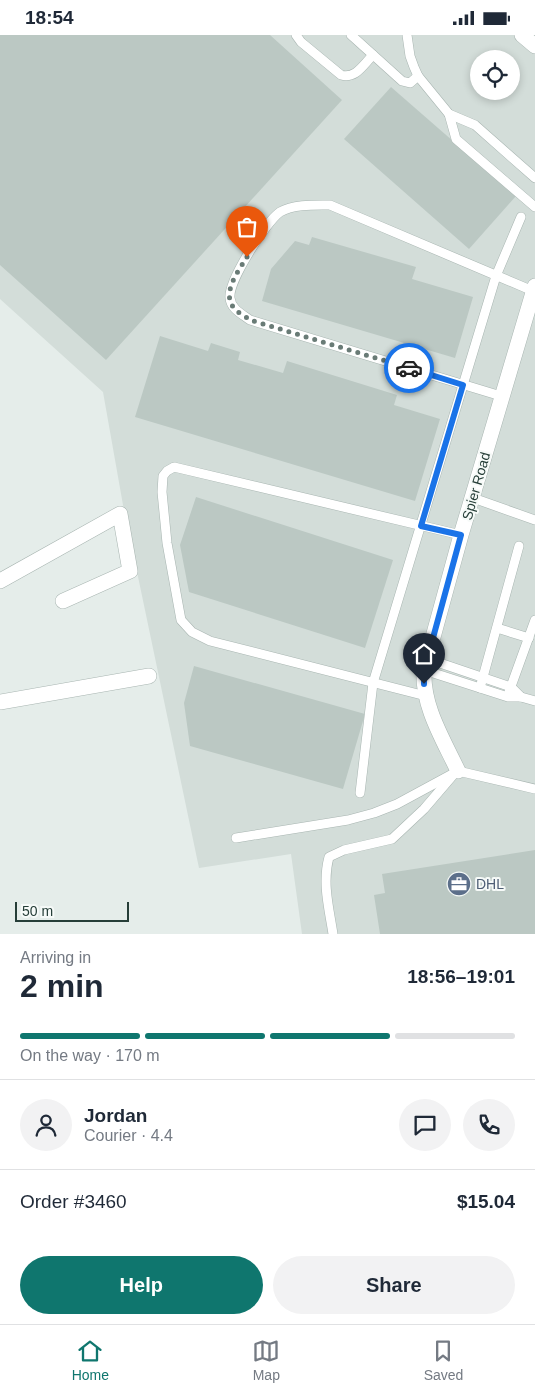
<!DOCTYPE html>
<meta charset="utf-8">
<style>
body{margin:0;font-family:Helvetica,sans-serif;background:#f2f2f3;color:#1f2937;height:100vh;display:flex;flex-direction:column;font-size:19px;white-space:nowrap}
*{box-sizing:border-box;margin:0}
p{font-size:16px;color:#747a83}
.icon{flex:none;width:28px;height:28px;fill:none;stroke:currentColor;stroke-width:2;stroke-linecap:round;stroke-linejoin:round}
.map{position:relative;height:899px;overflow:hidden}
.sheet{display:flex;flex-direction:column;background:#fff;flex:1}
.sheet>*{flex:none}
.buttons{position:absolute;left:470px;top:15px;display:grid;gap:10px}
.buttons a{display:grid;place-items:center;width:50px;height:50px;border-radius:50%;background:#fff;box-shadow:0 2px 8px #0003;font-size:25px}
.scale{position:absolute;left:15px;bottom:12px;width:114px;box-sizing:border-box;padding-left:5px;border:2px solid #263e38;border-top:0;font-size:14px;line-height:18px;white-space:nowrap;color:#263e38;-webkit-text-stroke:4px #f6faf8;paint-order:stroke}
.pin{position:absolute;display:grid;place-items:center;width:42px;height:42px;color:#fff;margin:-51px -21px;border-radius:50% 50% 50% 0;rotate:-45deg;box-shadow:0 0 5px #0007}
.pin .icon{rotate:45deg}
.courier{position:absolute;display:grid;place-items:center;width:50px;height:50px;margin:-25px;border:4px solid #1a73e8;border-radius:50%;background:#fff;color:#222;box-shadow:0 1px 6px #0007}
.summary em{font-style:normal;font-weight:700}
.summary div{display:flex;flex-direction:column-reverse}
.summary{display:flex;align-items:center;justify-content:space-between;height:85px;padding:0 20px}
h1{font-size:32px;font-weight:700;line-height:38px}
.bar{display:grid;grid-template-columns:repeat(4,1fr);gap:8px 5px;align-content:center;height:60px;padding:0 20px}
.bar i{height:6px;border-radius:4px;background:#e0e1e3}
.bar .active{background:#0f766e}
.bar p{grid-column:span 4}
.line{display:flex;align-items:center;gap:12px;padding:0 20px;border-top:1px solid #e0e1e3}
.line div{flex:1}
.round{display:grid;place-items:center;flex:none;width:52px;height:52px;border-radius:26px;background:#f2f2f3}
.button{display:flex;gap:10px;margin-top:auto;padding:10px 20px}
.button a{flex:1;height:58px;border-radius:30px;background:#0f766e;color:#fff;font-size:20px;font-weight:700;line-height:58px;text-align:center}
.button a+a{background:#f2f2f3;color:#1f2937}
.status{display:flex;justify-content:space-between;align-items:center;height:35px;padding:0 25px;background:#fff;direction:ltr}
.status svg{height:14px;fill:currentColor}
.dock{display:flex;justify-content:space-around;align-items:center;height:70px;border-top:1px solid #e0e1e3;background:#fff;font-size:14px;color:#747a83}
.dock a{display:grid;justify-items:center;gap:2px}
.dock .active{color:#0f766e}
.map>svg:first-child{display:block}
.built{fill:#d3ddd9;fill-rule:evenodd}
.building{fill:#bbc8c3}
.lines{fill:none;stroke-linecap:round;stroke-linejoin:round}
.lane-casing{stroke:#a8b5b1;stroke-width:10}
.street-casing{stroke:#a8b5b1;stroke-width:16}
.lane{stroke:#fff;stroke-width:9}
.street{stroke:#fff;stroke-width:15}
.done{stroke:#697b76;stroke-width:5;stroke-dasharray:0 9}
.route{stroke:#1a73e8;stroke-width:6}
.labels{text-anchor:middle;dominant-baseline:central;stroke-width:4;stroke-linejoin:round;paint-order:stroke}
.street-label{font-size:14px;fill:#263e38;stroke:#f6faf8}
.service-label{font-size:14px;fill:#4e5e75;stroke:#f6faf8;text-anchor:start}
</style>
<div class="status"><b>18:54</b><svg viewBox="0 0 49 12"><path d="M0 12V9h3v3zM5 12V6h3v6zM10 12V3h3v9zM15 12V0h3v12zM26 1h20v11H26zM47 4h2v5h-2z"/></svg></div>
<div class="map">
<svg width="535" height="899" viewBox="0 0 535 899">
<rect width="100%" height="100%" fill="#e5edea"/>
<path class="built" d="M0 0H535V899H302L291 819 199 833 123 470 103 357 0 264ZM479 24H511V56H479Z"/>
<g class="building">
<polygon points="0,0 270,0 342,65 106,325 0,230"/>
<polygon points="391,52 516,161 469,214 344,104"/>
<polygon points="312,202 416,232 412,244 473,262 455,323 262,266 271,234 295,206 309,210"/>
<polygon points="160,301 208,316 211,308 240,317 238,325 283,338 287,326 397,360 394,370 440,384 415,466 135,382"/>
<polygon points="196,462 393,525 365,613 189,557 180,510"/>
<polygon points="194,631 365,679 343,754 190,711 184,668"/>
<polygon points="535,815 535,899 380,899 374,860 385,858 382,839"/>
</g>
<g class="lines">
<g class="lane-casing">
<g id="lane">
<path d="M296 0 301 7 341 40C356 44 363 30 373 20"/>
<polyline points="351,0 402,46 410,48 418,41"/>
<polyline points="407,0 410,21 414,32 418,41 449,79 456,104 535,172"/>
<polyline points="449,79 475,90 535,143"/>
<path d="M501 361 250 285C242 279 231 274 230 263 228 246 266 187 280 177 294 169 315 170 330 170L533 256"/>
<polyline points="473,463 535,485"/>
<polyline points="497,593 529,603"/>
<polyline points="428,624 511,652 521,662"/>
<polyline points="424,635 508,662 521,662 535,666"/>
<polyline points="480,653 519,511"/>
<polyline points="509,657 535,585"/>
<polyline points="426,661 210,606 192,597 181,585 167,508 162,457 163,441 167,436 174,432 461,500"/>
<polyline points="360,758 373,648 496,241 521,182"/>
<polyline points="236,803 348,785 374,778 397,769 458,736 535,754"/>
<path d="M333 899C329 873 322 848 329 822L344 815 392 804 424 774 454 739"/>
</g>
</g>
<g class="street-casing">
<g id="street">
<polyline points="522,0 535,11"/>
<polyline points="0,546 120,479 130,536 63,566"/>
<polyline points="0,667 149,641"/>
<path d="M458 736C443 704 422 671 424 635L461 500 535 251"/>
</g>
</g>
<use href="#lane" class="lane"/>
<use href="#street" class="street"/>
</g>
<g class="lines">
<path class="done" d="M247 222C239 235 221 258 234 273 238 278 245 281 250 285L409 333"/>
<polyline class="route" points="409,333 463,350 421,491 461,500 424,636 424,649"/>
</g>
<defs>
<g id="office-disc" transform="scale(1.25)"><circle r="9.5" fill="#5c6f8a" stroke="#f6faf8"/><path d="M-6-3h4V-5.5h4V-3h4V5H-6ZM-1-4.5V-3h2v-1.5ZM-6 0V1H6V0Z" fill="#fff"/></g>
</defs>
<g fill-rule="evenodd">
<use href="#office-disc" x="459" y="849"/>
</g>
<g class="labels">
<g class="street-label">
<text transform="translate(476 451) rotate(-74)">Spier Road</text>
</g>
<g class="service-label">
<text x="476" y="849">DHL</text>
</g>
</g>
</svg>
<div class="buttons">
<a><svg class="icon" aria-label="locate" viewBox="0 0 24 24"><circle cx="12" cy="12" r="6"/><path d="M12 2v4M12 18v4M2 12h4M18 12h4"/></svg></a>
</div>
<div class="scale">50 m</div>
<div class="pin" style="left:247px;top:222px;background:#ea580c"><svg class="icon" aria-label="bag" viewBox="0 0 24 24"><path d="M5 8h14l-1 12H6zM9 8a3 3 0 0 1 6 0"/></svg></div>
<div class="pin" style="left:424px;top:649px;background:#1f2937"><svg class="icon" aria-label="home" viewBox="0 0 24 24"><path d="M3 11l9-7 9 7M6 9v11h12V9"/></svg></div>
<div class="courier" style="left:409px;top:333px"><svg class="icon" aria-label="car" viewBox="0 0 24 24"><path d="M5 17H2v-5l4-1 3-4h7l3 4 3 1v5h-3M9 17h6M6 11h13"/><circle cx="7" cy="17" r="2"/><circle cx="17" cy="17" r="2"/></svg></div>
</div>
<section class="sheet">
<div class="summary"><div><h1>2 min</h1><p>Arriving in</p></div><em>18:56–19:01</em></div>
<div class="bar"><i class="active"></i><i class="active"></i><i class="active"></i><i></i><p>On the way · 170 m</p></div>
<div class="line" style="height:90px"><a class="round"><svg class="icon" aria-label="person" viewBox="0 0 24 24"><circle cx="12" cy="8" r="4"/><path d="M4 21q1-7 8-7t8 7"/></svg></a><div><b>Jordan</b><p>Courier · 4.4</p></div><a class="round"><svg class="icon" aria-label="chat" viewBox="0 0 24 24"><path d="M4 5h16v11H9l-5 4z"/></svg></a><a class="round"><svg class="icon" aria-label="phone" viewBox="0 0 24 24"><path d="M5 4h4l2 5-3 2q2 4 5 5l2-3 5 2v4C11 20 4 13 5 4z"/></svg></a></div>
<div class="line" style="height:65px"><div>Order #3460</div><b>$15.04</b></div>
<div class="button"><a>Help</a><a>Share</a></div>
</section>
<nav class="dock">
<a class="active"><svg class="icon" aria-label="home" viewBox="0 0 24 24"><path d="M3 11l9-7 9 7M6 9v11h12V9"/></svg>Home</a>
<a><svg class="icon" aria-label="map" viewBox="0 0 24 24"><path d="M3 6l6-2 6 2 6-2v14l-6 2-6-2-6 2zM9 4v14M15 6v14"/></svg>Map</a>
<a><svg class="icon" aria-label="saved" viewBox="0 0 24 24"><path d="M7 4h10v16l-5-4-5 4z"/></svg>Saved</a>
</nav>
